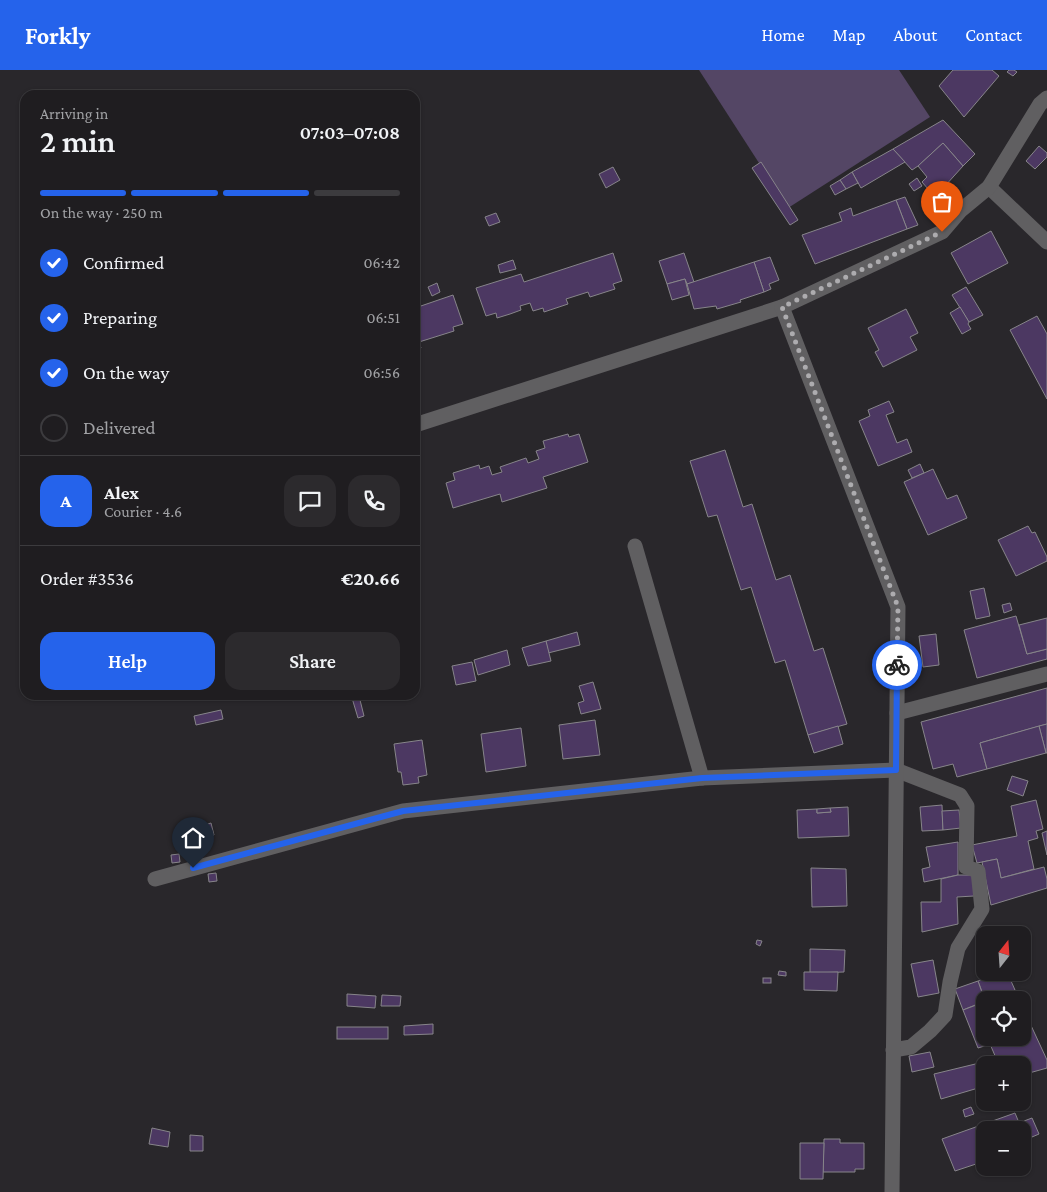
<!DOCTYPE html>
<meta charset="utf-8">
<style>
body{margin:0;font-family:"Crimson Pro",serif;background:#2c2a2d;color:#f1f3f6;height:100vh;display:flex;flex-direction:column;font-size:19px;white-space:nowrap}
*{box-sizing:border-box;margin:0}
p{font-size:16px;color:#a1a2a5}
.icon{flex:none;width:28px;height:28px;fill:none;stroke:currentColor;stroke-width:2;stroke-linecap:round;stroke-linejoin:round}
.map{position:relative;flex:1;overflow:hidden}
.details{position:absolute;left:20px;top:20px;width:400px;height:610px;display:flex;flex-direction:column;background:#1f1d20;border-radius:15px;box-shadow:0 1px 4px #0004,0 0 0 1px #3c3b3e}
.details>*{flex:none}
.needle{width:32px;rotate:17deg}
.tools{position:absolute;left:976px;top:856px;display:grid;gap:10px}
.tools a{display:grid;place-items:center;width:55px;height:55px;border-radius:10px;background:#1f1d20;box-shadow:0 1px 4px #0004,0 0 0 1px #3c3b3e;font-size:25px}
.pin{position:absolute;display:grid;place-items:center;width:42px;height:42px;color:#fff;margin:-51px -21px;border-radius:50% 50% 50% 0;rotate:-45deg;box-shadow:0 0 5px #0007}
.pin .icon{rotate:45deg}
.courier{position:absolute;display:grid;place-items:center;width:50px;height:50px;margin:-25px;border:4px solid #2563eb;border-radius:50%;background:#fff;color:#222;box-shadow:0 1px 6px #0007}
.headline em{font-style:normal;font-weight:600}
.headline div{display:flex;flex-direction:column-reverse}
.headline{display:flex;align-items:center;justify-content:space-between;height:85px;padding:0 20px}
h1{font-size:32px;font-weight:600;line-height:38px}
.bar{display:grid;grid-template-columns:repeat(4,1fr);gap:8px 5px;align-content:center;height:60px;padding:0 20px}
.bar i{height:6px;border-radius:4px;background:#3c3b3e}
.bar .active{background:#2563eb}
.bar p{grid-column:span 4}
.line{display:flex;align-items:center;gap:12px;padding:0 20px;border-top:1px solid #3c3b3e}
.line div{flex:1}
.round{display:grid;place-items:center;flex:none;width:52px;height:52px;border-radius:15px;background:#2c2a2d}
ol{padding:0 20px;list-style:none}
li{display:flex;align-items:center;gap:15px;height:55px}
li p{margin-inline-start:auto}
li .icon{padding:5px;border-radius:50%;background:#2563eb;color:#fff;stroke-width:4}
li:last-child{color:#a1a2a5}
li i{width:28px;height:28px;border:2px solid #3c3b3e;border-radius:50%}
.action{display:flex;gap:10px;margin-top:auto;padding:10px 20px}
.action a{flex:1;height:58px;border-radius:15px;background:#2563eb;color:#fff;font-size:20px;font-weight:600;line-height:58px;text-align:center}
.action a+a{background:#2c2a2d;color:#f1f3f6}
header{display:flex;align-items:center;gap:30px;box-sizing:border-box;height:70px;padding:0 25px;background:#2563eb;color:#fff}
header strong{font-size:24px}
nav{display:flex;gap:28px;margin-inline-start:auto;font-size:18px}
.map>svg:first-child{display:block}
.green{fill:#544665}
.building{fill:#4c3862;stroke:#87858a}
.lines{fill:none;stroke-linecap:round;stroke-linejoin:round}
.minor{stroke:#605f61;stroke-width:15}
.done{stroke:#adacaf;stroke-width:5;stroke-dasharray:0 9}
.route{stroke:#2563eb;stroke-width:6}
</style>
<header>
<strong>Forkly</strong>
<nav><a>Home</a><a>Map</a><a>About</a><a>Contact</a></nav>
</header>
<div class="map">
<svg width="1047" height="1122" viewBox="0 0 1047 1122">
<rect width="100%" height="100%" fill="#29272b"/>
<polygon class="green" points="699,0 899,0 930,47 788,138"/>
<g class="building">
<polygon points="953,0 992,0 999,6 964,47 939,16"/>
<polygon points="1009,0 1014,0 1017,2 1013,6 1007,2"/>
<polygon points="943,50 975,84 963,96 943,73 918,96 912,100 893,79"/>
<polygon points="943,73 963,96 935,127 922,112 927,107 918,96"/>
<polygon points="1039,76 1047,83 1047,87 1035,99 1026,91"/>
<polygon points="893,79 905,92 861,118 852,102"/>
<polygon points="761,92 798,150 790,155 752,98"/>
<polygon points="613,97 620,110 606,118 599,104"/>
<polygon points="852,102 858,113 846,119 840,110"/>
<polygon points="917,108 922,116 914,121 909,114"/>
<polygon points="840,110 846,119 835,125 830,116"/>
<polygon points="905,127 918,155 907,159 896,130"/>
<polygon points="896,130 907,159 815,194 802,165 842,151 839,143 851,138 853,146"/>
<polygon points="496,143 500,152 489,156 485,147"/>
<polygon points="991,161 1008,193 968,214 951,183"/>
<polygon points="418,166 420,177 415,178 415,167"/>
<polygon points="613,183 622,211 613,214 615,219 590,227 588,222 566,229 568,234 544,242 543,238 533,241 530,233 520,236 521,240 510,244 497,248 496,243 486,246 476,218 521,204 524,212"/>
<polygon points="684,183 694,212 687,214 685,209 667,214 659,191"/>
<polygon points="770,187 779,210 769,214 771,219 764,222 754,192"/>
<polygon points="513,190 516,199 500,203 498,195"/>
<polygon points="754,192 764,222 740,230 741,232 717,239 716,236 694,239 687,214"/>
<polygon points="685,209 689,225 672,230 667,214"/>
<polygon points="437,213 440,222 432,226 428,217"/>
<polygon points="966,217 983,245 969,252 952,225"/>
<polygon points="453,225 463,254 453,257 454,261 419,272 421,278 415,280 415,238"/>
<polygon points="960,237 969,252 968,254 971,259 962,264 950,243"/>
<polygon points="906,239 918,263 910,267 917,280 883,297 875,282 879,280 868,258"/>
<polygon points="1037,246 1047,264 1047,329 1010,260"/>
<polygon points="889,331 894,342 886,345 897,373 907,369 912,382 878,396 859,351 870,346 868,340"/>
<polygon points="568,364 569,367 579,364 588,392 543,407 547,418 502,432 500,424 453,438 446,413 455,410 453,403 479,395 480,399 489,396 492,405 502,402 500,397 526,388 528,393 539,389 536,381 545,378 543,371"/>
<polygon points="725,380 743,437 752,434 776,510 790,505 814,581 823,578 847,654 808,665 785,590 775,593 751,517 741,520 717,445 708,447 690,391"/>
<polygon points="920,394 924,403 912,408 908,400"/>
<polygon points="933,399 947,429 957,425 967,448 928,465 904,412"/>
<polygon points="1028,456 1032,463 1035,462 1047,487 1047,491 1016,506 998,470"/>
<polygon points="984,518 990,546 976,549 970,521"/>
<polygon points="1010,533 1012,540 1004,543 1002,535"/>
<polygon points="1016,546 1027,584 1047,579 1047,589 977,608 964,560"/>
<polygon points="1047,548 1047,579 1027,584 1019,555"/>
<polygon points="577,562 580,575 548,583 546,571"/>
<polygon points="936,564 939,595 923,597 919,566"/>
<polygon points="546,571 551,591 528,596 522,578"/>
<polygon points="507,580 510,595 478,605 474,590"/>
<polygon points="472,592 476,611 456,615 452,596"/>
<polygon points="593,612 601,639 581,644 578,633 584,631 579,616"/>
<polygon points="1047,618 1047,654 980,673 987,699 957,707 953,694 933,699 921,652"/>
<polygon points="359,626 364,646 358,648 352,628"/>
<polygon points="221,640 223,649 196,655 194,646"/>
<polygon points="595,650 600,685 563,689 559,655"/>
<polygon points="1047,654 1047,683 1046,683 1039,656"/>
<polygon points="838,656 843,674 814,683 808,665"/>
<polygon points="1039,656 1046,683 987,699 980,673"/>
<polygon points="521,658 526,696 486,702 481,664"/>
<polygon points="422,670 427,705 418,707 419,713 403,715 401,702 398,702 394,674"/>
<polygon points="1012,706 1028,711 1023,726 1007,720"/>
<polygon points="1036,730 1043,759 1036,761 1038,768 1028,771 1034,799 1001,808 997,789 977,793 972,775 1017,766 1011,736"/>
<polygon points="942,735 943,760 922,761 920,737"/>
<polygon points="848,737 849,766 798,768 797,740 817,739 817,743 831,742 830,738"/>
<polygon points="830,738 831,742 817,743 817,739"/>
<polygon points="959,740 961,758 943,760 942,741"/>
<polygon points="211,753 214,765 191,772 188,760"/>
<polygon points="1047,761 1047,785 1042,763"/>
<polygon points="958,772 958,805 924,812 922,799 930,797 926,777"/>
<polygon points="179,784 180,792 172,793 171,785"/>
<polygon points="997,789 1001,808 1044,797 1047,809 1047,818 991,835 982,792"/>
<polygon points="811,798 846,799 847,836 812,837"/>
<polygon points="216,803 217,811 209,812 208,804"/>
<polygon points="958,805 974,805 974,826 957,827 958,854 922,862 921,832 941,832 941,809"/>
<polygon points="757,870 762,871 760,876 756,874"/>
<polygon points="810,879 845,880 844,902 810,903"/>
<polygon points="985,879 985,891 981,893 977,882"/>
<polygon points="933,890 939,923 918,927 911,894"/>
<polygon points="779,901 786,902 786,906 778,905"/>
<polygon points="804,902 838,902 837,921 804,920"/>
<polygon points="1004,902 1007,902 1015,920 985,930 978,911"/>
<rect x="763" y="908" width="8" height="5"/>
<polygon points="978,911 985,931 963,940 955,919"/>
<polygon points="1015,920 1020,930 989,930"/>
<polygon points="347,924 376,926 375,938 347,936"/>
<polygon points="382,925 401,926 400,936 381,936"/>
<polygon points="985,931 985,950 979,934"/>
<polygon points="979,934 985,950 985,968 992,968 994,973 978,978 963,940"/>
<polygon points="1022,936 1047,990 1047,998 1022,1005 1022,995 999,995 990,974 994,973 992,968 1022,968"/>
<polygon points="433,954 433,964 404,965 404,956"/>
<rect x="337" y="957" width="51" height="12"/>
<polygon points="930,982 934,997 912,1002 909,986"/>
<polygon points="996,989 999,995 985,995 985,1016 941,1029 934,1004"/>
<polygon points="971,1037 974,1044 965,1047 963,1040"/>
<polygon points="1015,1043 1022,1060 985,1060 985,1091 955,1101 942,1069"/>
<polygon points="1032,1048 1039,1064 1032,1067 1024,1051"/>
<polygon points="152,1058 170,1062 168,1077 149,1074"/>
<polygon points="1022,1062 1028,1075 1022,1077"/>
<polygon points="190,1065 203,1066 203,1081 190,1081"/>
<polygon points="824,1069 840,1069 840,1073 864,1073 864,1099 855,1099 855,1102 823,1102"/>
<polygon points="800,1073 824,1073 823,1109 800,1109"/>
</g>
<g class="lines">
<g class="minor">
<polyline points="989,117 1047,172"/>
<polyline points="415,355 782,237"/>
<polyline points="635,476 702,708"/>
<polyline points="897,643 1047,604"/>
<polyline points="155,809 403,741 702,708 896,700 960,725 967,736 966,797 978,801 982,839 958,878 950,912 945,945 930,961 911,977 893,980"/>
<polyline points="892,1122 898,537 782,237 942,162 960,141 989,117 1040,34 1047,28"/>
</g>
</g>
<g class="lines">
<polyline class="done" points="897,595 898,537 782,237 942,162"/>
<polyline class="route" points="193,798 403,741 702,708 896,700 897,595"/>
</g>
</svg>
<div class="tools">
<a><svg class="needle" viewBox="-14 -14 28 28"><path d="M0-13l5 13h-10z" fill="#e53935"/><path d="M0 13l5-13h-10z" fill="#a1a2a5"/></svg></a>
<a><svg class="icon" aria-label="locate" viewBox="0 0 24 24"><circle cx="12" cy="12" r="6"/><path d="M12 2v4M12 18v4M2 12h4M18 12h4"/></svg></a>
<a>+</a>
<a>−</a>
</div>
<div class="pin" style="left:942px;top:162px;background:#ea580c"><svg class="icon" aria-label="bag" viewBox="0 0 24 24"><path d="M5 8h14l-1 12H6zM9 8a3 3 0 0 1 6 0"/></svg></div>
<div class="pin" style="left:193px;top:798px;background:#1f2937"><svg class="icon" aria-label="home" viewBox="0 0 24 24"><path d="M3 11l9-7 9 7M6 9v11h12V9"/></svg></div>
<div class="courier" style="left:897px;top:595px"><svg class="icon" aria-label="bike" viewBox="0 0 24 24"><circle cx="6" cy="16" r="4"/><circle cx="18" cy="16" r="4"/><path d="M6 16l4-8h5l3 8M10 8l3 8H6M13 5h3"/></svg></div>
<section class="details">
<div class="headline"><div><h1>2 min</h1><p>Arriving in</p></div><em>07:03–07:08</em></div>
<div class="bar"><i class="active"></i><i class="active"></i><i class="active"></i><i></i><p>On the way · 250 m</p></div>
<ol>
<li><svg class="icon" aria-label="check" viewBox="0 0 24 24"><path d="M5 12l5 5 9-10"/></svg>Confirmed<p>06:42</p></li>
<li><svg class="icon" aria-label="check" viewBox="0 0 24 24"><path d="M5 12l5 5 9-10"/></svg>Preparing<p>06:51</p></li>
<li><svg class="icon" aria-label="check" viewBox="0 0 24 24"><path d="M5 12l5 5 9-10"/></svg>On the way<p>06:56</p></li>
<li><i></i>Delivered</li>
</ol>
<div class="line" style="height:90px"><b class="round" style="background:#2563eb;color:#fff">A</b><div><b>Alex</b><p>Courier · 4.6</p></div><a class="round"><svg class="icon" aria-label="chat" viewBox="0 0 24 24"><path d="M4 5h16v11H9l-5 4z"/></svg></a><a class="round"><svg class="icon" aria-label="phone" viewBox="0 0 24 24"><path d="M5 4h4l2 5-3 2q2 4 5 5l2-3 5 2v4C11 20 4 13 5 4z"/></svg></a></div>
<div class="line" style="height:65px"><div>Order #3536</div><b>€20.66</b></div>
<div class="action"><a>Help</a><a>Share</a></div>
</section>
</div>
